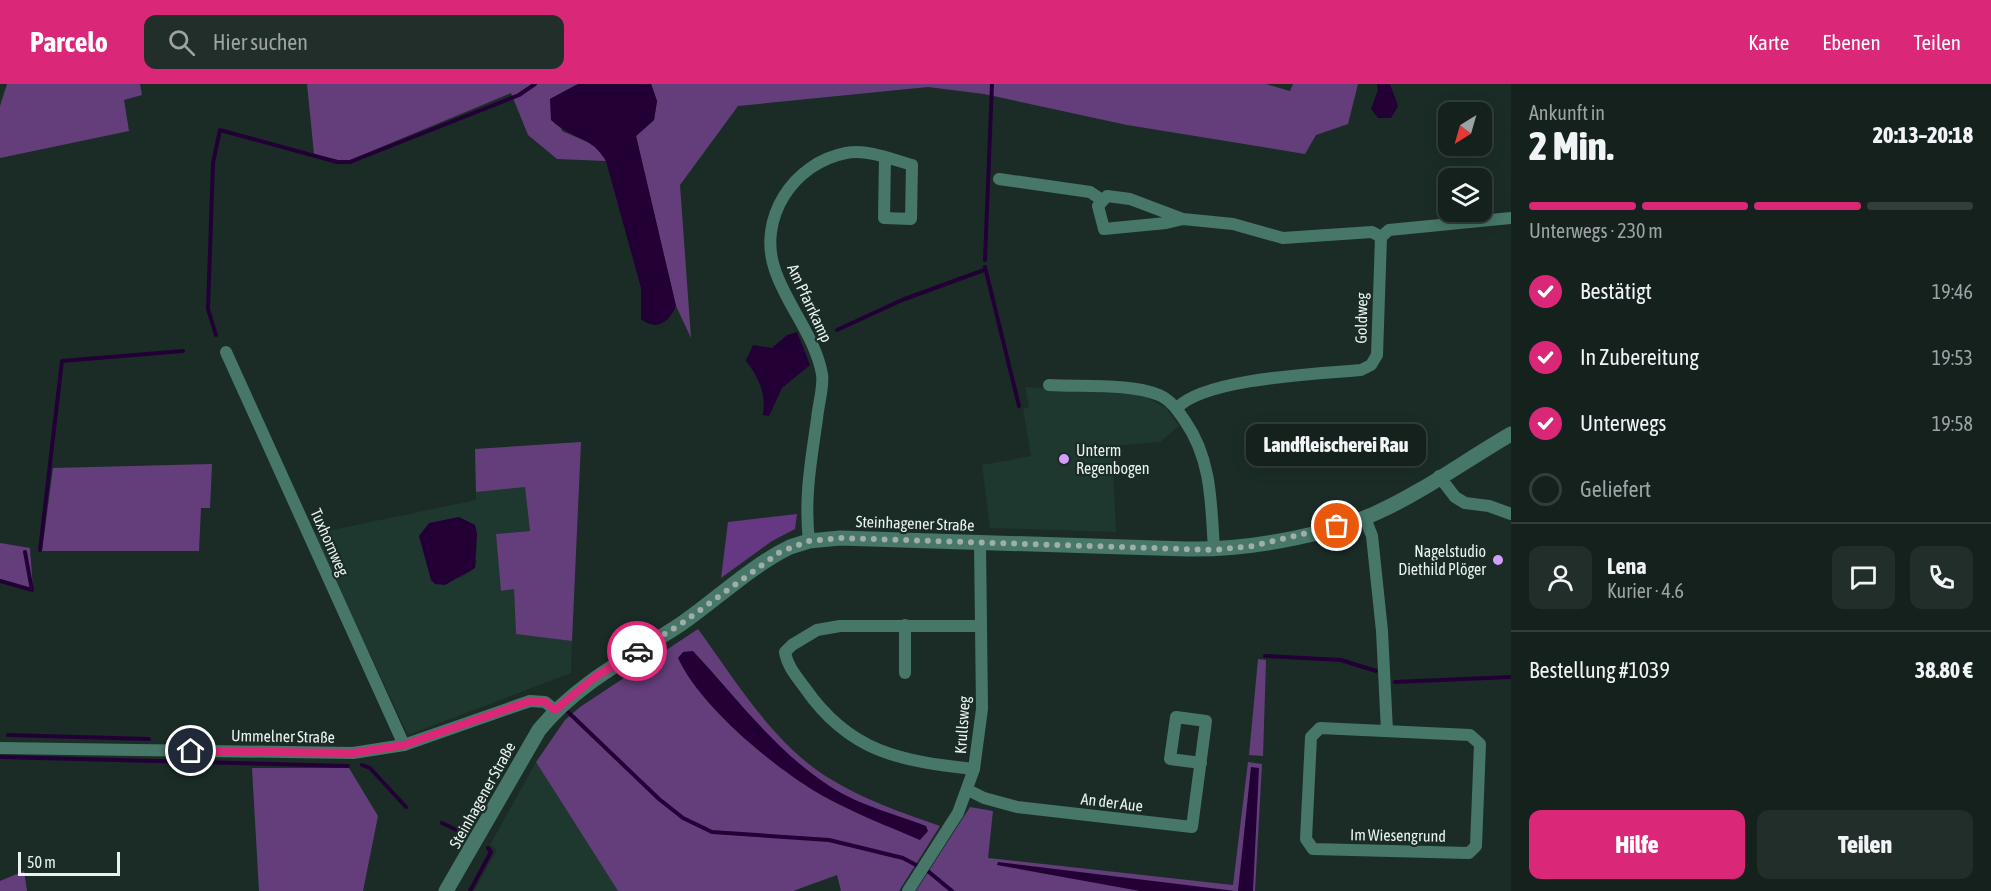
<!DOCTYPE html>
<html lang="de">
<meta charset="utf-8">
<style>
body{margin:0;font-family:"Asap Condensed",sans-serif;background:#212e2a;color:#f1f3f6;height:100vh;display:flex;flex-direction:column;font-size:22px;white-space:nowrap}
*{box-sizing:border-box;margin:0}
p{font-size:20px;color:#9da3a4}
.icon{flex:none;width:33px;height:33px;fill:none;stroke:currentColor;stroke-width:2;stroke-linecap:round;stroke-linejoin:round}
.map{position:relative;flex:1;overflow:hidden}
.panel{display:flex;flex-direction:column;background:#14211d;width:480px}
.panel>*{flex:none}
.needle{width:39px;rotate:217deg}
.tools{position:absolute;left:1438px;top:18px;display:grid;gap:12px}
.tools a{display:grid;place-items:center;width:54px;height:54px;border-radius:12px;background:#14211d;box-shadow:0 3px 15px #0003,0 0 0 2px #333e3b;font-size:30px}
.scale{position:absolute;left:18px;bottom:15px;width:102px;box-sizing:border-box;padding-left:6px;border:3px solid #e8f2ef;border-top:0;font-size:16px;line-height:21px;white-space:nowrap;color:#e8f2ef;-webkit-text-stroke:4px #1b2c27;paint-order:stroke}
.pin{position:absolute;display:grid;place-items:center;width:51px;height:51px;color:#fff;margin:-26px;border:3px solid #fff;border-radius:50%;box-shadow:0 2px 6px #0007}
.courier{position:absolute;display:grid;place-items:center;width:60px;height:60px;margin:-30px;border:4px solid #db2777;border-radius:50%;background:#fff;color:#222;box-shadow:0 2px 8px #0007}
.bubble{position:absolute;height:42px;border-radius:12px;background:#14211d;box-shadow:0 3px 15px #0003,0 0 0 2px #333e3b;font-size:20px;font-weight:800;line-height:42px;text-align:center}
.headline em{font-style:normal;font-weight:800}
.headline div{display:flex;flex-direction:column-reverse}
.headline{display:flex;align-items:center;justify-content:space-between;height:102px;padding:0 18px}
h1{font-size:39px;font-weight:800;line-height:45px}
.bar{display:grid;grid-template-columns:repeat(4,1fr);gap:9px 6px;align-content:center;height:72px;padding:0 18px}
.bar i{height:8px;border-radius:4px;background:#333e3b}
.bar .on{background:#db2777}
.bar p{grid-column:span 4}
.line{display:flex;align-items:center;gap:15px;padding:0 18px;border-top:2px solid #333e3b}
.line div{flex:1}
.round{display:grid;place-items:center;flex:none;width:63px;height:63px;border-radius:12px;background:#212e2a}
ol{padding:0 18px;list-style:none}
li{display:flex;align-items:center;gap:18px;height:66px}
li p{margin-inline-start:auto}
li .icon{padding:6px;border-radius:50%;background:#db2777;color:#fff;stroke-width:4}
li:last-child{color:#9da3a4}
li i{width:33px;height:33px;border:3px solid #333e3b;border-radius:50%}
.button{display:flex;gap:12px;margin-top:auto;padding:12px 18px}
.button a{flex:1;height:69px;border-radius:12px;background:#db2777;color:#fff;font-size:24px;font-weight:800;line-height:69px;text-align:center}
.button a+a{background:#212e2a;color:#f1f3f6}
header{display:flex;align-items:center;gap:36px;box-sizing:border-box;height:84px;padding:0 30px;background:#db2777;color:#fff}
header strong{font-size:28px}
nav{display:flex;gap:33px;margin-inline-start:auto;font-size:21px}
.search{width:420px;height:54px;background:#212e2a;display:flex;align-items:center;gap:15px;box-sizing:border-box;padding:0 21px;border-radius:12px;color:#9da3a4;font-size:22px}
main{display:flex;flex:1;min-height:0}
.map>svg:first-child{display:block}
.built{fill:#1e372f;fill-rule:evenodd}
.green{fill:#633e7b}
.forest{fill:#663782}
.water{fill:#220035}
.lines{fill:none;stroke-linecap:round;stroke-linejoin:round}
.stream{stroke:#220035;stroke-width:4}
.minor{stroke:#467768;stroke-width:12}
.tertiary{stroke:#467768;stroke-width:15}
.done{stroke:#a0ada9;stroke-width:6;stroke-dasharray:0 10.8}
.route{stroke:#db2777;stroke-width:8}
.poi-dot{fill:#d49cfb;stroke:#1b2c27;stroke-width:2}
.labels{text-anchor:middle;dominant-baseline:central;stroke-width:4.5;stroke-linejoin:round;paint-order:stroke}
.street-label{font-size:16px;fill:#e8f2ef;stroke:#1b2c27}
.poi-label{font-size:16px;fill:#e8f2ef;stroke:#1b2c27;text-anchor:start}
</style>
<header>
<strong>Parcelo</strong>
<div class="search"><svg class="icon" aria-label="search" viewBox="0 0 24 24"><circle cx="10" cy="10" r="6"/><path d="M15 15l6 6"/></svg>Hier suchen</div>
<nav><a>Karte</a><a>Ebenen</a><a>Teilen</a></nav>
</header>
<main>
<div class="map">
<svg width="1511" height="807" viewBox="0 0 1511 807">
<rect width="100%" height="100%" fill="#1b2c27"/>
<g class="built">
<polygon points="1025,303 1143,311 1166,324 1179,342 1160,358 1112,362 1116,448 990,444 982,381 1031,372 1023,325 1029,323"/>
<path d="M525 402 530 447 496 450 502 507 514 505 516 549 572 557 571 589 408 651 313 450 476 416V408ZM477 476 475 484 462 493 431 496 429 485Z"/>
<polygon points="536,678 618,807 474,807 497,766 490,761"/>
</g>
<g class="green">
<polygon points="7,0 140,0 142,11 124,16 129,47 0,74 0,22"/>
<polygon points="307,0 578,0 550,15 562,47 597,62 606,77 557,75 528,51 511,9 350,76 338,76 314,70"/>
<polygon points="651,0 1266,0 1290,7 1293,0 1358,0 1348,40 1316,51 1305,70 1127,41 984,10 928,3 738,22 680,101 691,254 676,222 636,52 654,36 657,17"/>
<polygon points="581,358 572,557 516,550 514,505 501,507 496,450 530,447 525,403 476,408 475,365"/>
<polygon points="212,380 210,424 201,424 199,467 42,467 53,384"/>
<polygon points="0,459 30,464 33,505 0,495"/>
<path d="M698 545C736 597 772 658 827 693 862 715 900 728 940 742L899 807H841L837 791 793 807H618L536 678 565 636 580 623Z"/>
<polygon points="1258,575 1266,576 1263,672 1249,671"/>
<polygon points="1248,678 1262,680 1255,807 916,807 970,723 993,727 988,774 1233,801"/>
<polygon points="252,684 349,684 378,732 363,807 259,807"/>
<polygon points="24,787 27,807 0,807 0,797"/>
</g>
<polygon class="forest" points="797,430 795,445 772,457 721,494 728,438"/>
<g class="water">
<path d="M578 0H651L657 17 654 36 636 52 676 222C669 238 657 248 641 235V204L606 77C592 52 572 56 551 36L550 15Z"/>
<polygon points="1377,0 1390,0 1398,22 1391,34 1378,34 1371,25 1378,6"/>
<path d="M797 248 810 281 782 304 769 332 763 331C766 309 759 294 746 277L753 261 772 264 787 251Z"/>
<polygon points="459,433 475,441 477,450 475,484 445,501 435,500 431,496 419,452 429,439"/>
<path d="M693 567C736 613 772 663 825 699 855 720 892 729 926 742L928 747 920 756C887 742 854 729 823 712 777 686 700 623 678 574L683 568Z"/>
<polygon points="1251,683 1259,684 1253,807 1238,807"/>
<polygon points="998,778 1235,807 1140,807 997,781"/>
</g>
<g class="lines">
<g class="stream">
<polyline points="985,176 992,0"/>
<polyline points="985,183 1019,322"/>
<polyline points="837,246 902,216 984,186"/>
<polyline points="216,251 208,225 213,79 220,46 337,78 350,78 519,11 535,0"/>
<polyline points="40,466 62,277 183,267"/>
<polyline points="0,497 32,506 25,468"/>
<polyline points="1265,572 1341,576 1376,587"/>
<polyline points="1395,598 1511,593"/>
<polyline points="567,627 659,715 683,734 712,748 829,756 903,774 929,788 952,807"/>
<polyline points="8,651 149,655"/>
<polyline points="0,673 348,682"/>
<polyline points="362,681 370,684 406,723"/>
<polyline points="442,739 463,749"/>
<polyline points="470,807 491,768 488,764"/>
</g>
<g class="minor">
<polyline points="999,95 1090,108 1102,116"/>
<polyline points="1183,135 1166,139 1104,145 1098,122 1107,112 1130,115 1183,135 1233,140 1283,154 1372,148 1381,153"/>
<polyline points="226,268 404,661"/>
<path d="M1049 301C1081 303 1130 299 1159 311 1171 316 1178 327 1185 337 1212 376 1211 420 1214 466"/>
<path d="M1177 324C1205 294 1318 290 1361 286L1371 281 1377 271 1381 153 1389 146 1511 134"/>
<polyline points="1439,392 1455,413 1465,419 1489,422 1511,430"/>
<polyline points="1365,434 1372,452 1382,547 1387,647"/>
<path d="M809 457C804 414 811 377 817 335 818 321 824 303 822 290 815 252 787 222 775 186 757 135 793 79 846 69 868 65 891 75 912 81L911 135 884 134 885 73"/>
<polyline points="905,541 905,589"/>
<polygon points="1320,644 1470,651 1480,660 1476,762 1469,769 1313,765 1306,755 1311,653"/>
<polyline points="0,664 353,669 404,661 530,617 545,618 555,626"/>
<path d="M974 685C901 677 850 669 805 604 797 593 787 582 785 568L792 561 817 546 840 542H980"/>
<polyline points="968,706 984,714 1017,723 1192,743 1206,637 1176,633 1170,675 1201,679"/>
<polyline points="908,807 958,729 974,685 982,625 980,459"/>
</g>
<path class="tertiary" d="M446 807 539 646C578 598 631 573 681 540 717 515 751 482 790 463L809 457 840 454 1187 465C1244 466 1323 453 1376 429 1423 408 1466 376 1511 350"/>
</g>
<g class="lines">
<polyline class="done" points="637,567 681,540 780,468 809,457 840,454 1214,466 1253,462 1337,442"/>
<polyline class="route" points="191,667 353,669 404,661 530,617 545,618 555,626 595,593 637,567"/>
</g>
<g class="poi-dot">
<circle cx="1064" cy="375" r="6"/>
<circle cx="1498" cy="476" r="6"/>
</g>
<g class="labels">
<g class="street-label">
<text transform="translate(810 219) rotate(65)">Am Pfarrkamp</text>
<text transform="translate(1361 234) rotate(-89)">Goldweg</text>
<text transform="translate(915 439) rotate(2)">Steinhagener Straße</text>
<text transform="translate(330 458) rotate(66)">Tuxhornweg</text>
<text transform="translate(962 641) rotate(-86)">Krullsweg</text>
<text transform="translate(283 652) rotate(1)">Ummelner Straße</text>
<text transform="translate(482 711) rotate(-61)">Steinhagener Straße</text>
<text transform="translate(1112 718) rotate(7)">An der Aue</text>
<text transform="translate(1398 751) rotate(1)">Im Wiesengrund</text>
</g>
<g class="poi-label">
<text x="1076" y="366">Unterm<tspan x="1076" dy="18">Regenbogen</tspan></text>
<text x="1486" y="467" text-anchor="end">Nagelstudio<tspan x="1486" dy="18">Diethild Plöger</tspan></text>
</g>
</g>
</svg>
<div class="tools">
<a><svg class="needle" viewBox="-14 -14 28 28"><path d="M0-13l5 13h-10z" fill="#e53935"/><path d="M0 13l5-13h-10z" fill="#9da3a4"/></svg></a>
<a><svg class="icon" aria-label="layers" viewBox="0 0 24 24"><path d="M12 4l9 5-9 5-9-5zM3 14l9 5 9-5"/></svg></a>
</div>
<div class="scale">50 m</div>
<div class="pin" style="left:1337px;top:442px;background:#ea580c"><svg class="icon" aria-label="bag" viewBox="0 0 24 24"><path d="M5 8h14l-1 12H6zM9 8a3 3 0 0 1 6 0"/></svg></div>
<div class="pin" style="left:191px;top:667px;background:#1f2937"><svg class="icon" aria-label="home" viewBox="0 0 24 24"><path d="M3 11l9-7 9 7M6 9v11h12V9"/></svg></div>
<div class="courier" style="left:637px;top:567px"><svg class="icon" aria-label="car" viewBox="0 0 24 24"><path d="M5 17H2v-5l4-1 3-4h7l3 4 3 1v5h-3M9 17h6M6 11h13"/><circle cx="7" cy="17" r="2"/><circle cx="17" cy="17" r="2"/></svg></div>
<div class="bubble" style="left:1246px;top:340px;width:180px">Landfleischerei Rau</div>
</div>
<section class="panel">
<div class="headline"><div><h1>2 Min.</h1><p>Ankunft in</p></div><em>20:13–20:18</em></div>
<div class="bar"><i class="on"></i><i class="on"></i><i class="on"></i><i></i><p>Unterwegs · 230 m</p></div>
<ol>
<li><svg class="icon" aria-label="check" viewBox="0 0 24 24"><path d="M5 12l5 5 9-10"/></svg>Bestätigt<p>19:46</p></li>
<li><svg class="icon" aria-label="check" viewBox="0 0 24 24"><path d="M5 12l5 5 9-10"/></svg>In Zubereitung<p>19:53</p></li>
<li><svg class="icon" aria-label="check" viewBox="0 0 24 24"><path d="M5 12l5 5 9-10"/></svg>Unterwegs<p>19:58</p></li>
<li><i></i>Geliefert</li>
</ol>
<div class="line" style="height:108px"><a class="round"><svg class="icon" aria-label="person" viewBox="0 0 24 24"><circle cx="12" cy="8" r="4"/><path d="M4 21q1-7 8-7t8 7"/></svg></a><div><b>Lena</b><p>Kurier · 4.6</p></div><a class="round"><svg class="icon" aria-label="chat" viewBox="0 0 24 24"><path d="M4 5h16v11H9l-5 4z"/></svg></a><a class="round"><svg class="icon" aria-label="phone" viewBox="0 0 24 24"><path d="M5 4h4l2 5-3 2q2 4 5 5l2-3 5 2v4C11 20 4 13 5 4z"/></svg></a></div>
<div class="line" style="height:78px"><div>Bestellung #1039</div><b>38.80 €</b></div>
<div class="button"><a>Hilfe</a><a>Teilen</a></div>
</section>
</main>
